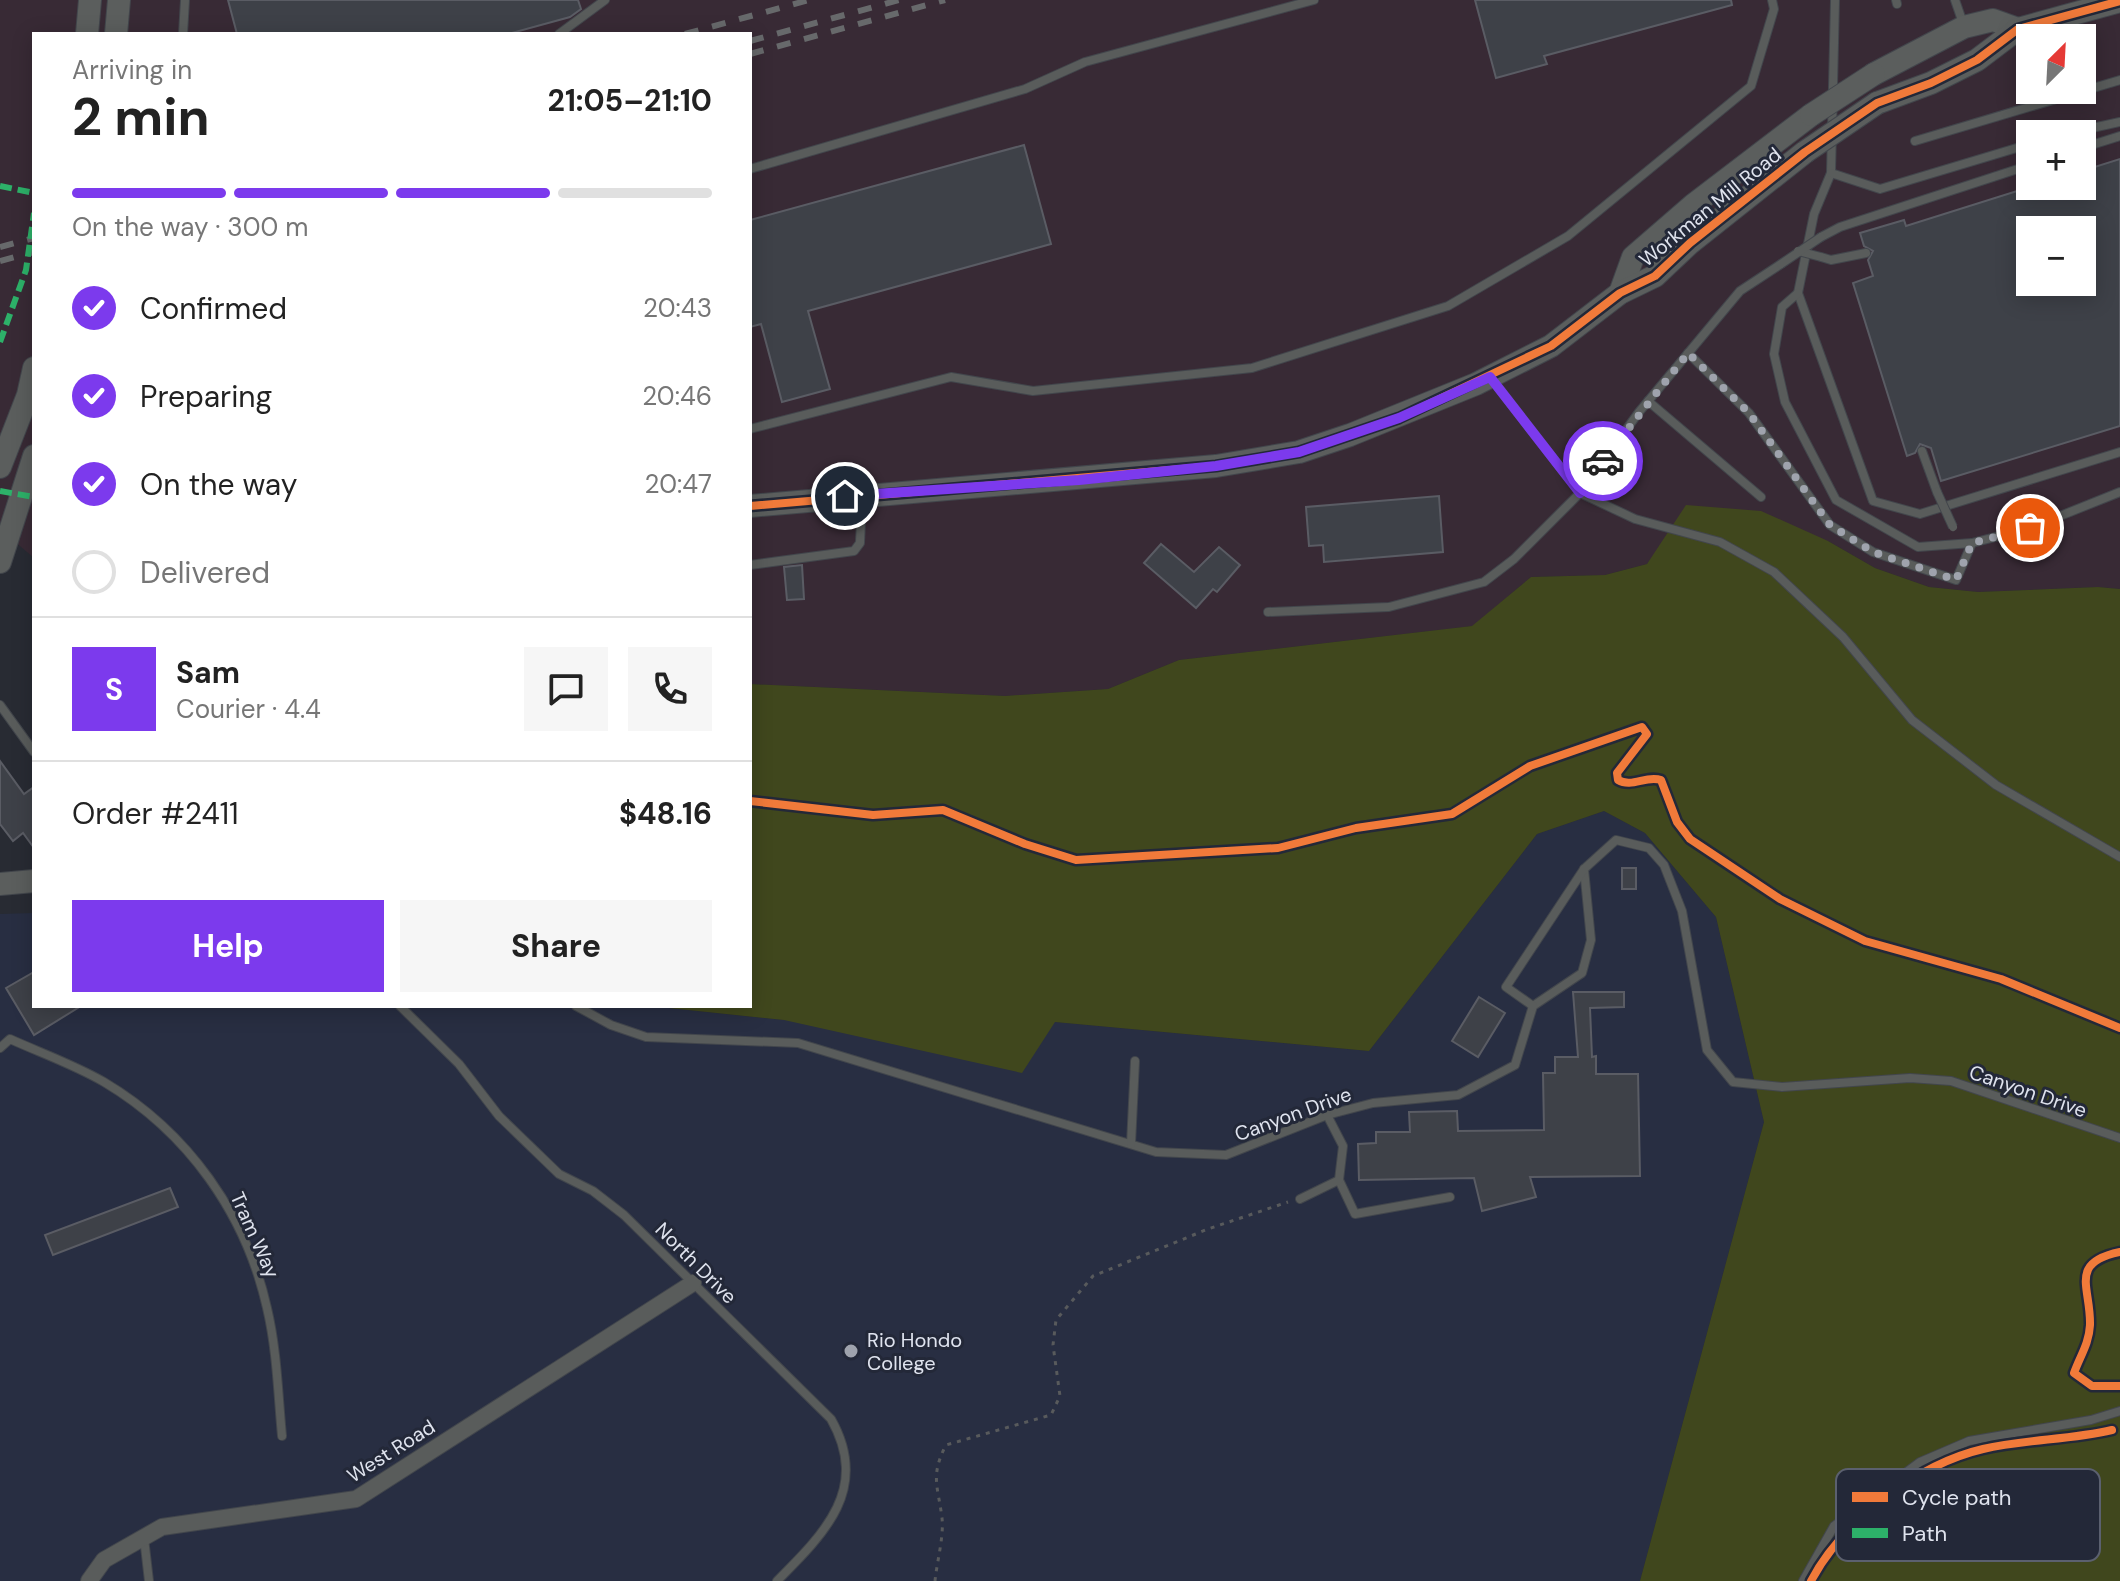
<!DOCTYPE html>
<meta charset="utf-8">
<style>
body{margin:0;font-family:"DM Sans",sans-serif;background:#f6f6f6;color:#222;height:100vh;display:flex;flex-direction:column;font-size:30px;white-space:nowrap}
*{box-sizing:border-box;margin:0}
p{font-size:26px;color:#767676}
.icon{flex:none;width:44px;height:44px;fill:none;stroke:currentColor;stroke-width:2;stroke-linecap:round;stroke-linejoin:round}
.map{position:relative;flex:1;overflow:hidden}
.side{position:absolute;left:32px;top:32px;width:720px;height:976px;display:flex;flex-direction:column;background:#fff;border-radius:0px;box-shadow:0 4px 20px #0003}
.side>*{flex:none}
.needle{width:52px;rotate:24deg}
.controls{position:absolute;left:2016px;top:24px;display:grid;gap:16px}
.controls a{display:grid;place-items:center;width:80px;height:80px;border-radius:0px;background:#fff;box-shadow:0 4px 20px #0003;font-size:40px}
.pin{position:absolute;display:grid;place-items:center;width:68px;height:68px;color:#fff;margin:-34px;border:4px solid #fff;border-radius:50%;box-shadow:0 2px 8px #0007}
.courier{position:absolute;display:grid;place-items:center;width:80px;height:80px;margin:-40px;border:6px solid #7c3aed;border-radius:50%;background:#fff;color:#222;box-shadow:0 2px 10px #0007}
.summary em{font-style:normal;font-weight:700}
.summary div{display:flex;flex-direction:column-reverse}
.summary{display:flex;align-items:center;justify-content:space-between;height:136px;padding:0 40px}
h1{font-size:52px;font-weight:700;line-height:60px}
.bar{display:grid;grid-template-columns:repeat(4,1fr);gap:12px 8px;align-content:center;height:96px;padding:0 40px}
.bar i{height:10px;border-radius:6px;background:#e0e0e0}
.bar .selected{background:#7c3aed}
.bar p{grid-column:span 4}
.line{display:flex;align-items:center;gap:20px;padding:0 40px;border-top:2px solid #e0e0e0}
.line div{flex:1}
.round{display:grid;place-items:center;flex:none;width:84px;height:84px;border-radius:0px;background:#f6f6f6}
ol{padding:0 40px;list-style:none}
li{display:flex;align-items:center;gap:24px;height:88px}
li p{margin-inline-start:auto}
li .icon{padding:8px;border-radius:50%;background:#7c3aed;color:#fff;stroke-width:4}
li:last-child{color:#767676}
li i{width:44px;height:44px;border:4px solid #e0e0e0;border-radius:50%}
.button{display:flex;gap:16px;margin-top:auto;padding:16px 40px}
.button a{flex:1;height:92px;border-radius:0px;background:#7c3aed;color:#fff;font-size:32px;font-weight:700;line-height:92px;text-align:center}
.button a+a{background:#f6f6f6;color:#222}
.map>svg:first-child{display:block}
.industrial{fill:#382a35;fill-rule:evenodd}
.built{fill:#282e42}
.green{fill:#40471d}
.building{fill:#3e4148;stroke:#5a5c64;stroke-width:2;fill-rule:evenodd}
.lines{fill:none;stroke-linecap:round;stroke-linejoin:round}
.lane-casing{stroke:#42464c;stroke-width:10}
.street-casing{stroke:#42464c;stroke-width:18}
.secondary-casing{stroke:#42464c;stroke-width:24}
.path{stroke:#585a5c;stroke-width:3;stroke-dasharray:4 6;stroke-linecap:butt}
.lane{stroke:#595c5b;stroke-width:8}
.street{stroke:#595c5b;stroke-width:16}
.secondary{stroke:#5b5e5d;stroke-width:22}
.rail{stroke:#67696b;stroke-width:6;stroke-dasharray:14 14;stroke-linecap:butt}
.lane-bridge-casing{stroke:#42464c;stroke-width:10;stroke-linecap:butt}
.secondary-bridge-casing{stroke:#42464c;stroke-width:24;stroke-linecap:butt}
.lane-bridge{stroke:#595c5b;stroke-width:8}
.secondary-bridge{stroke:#5b5e5d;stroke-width:22}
.quiet{stroke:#2db169;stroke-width:6;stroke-dasharray:12 6;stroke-linecap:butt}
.cycleway-casing{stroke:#232838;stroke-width:13}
.cycleway{stroke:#f17a3a;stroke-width:8}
.done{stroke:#9fa3ad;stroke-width:8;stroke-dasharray:0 14.4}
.route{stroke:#7c3aed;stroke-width:10}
.poi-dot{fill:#9fa3ad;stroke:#232838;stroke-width:3}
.labels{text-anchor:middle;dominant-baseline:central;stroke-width:6;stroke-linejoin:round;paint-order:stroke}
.street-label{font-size:20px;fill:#dfe3ee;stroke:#232838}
.poi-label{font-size:20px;fill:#dfe3ee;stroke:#232838;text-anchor:start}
.key{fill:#232838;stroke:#5b606f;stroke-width:2}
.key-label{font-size:22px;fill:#dfe3ee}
</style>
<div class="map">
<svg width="2120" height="1581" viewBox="0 0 2120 1581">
<rect width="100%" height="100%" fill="#282b33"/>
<path class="industrial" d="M0 0H2120V589L2098 587 1978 592 1929 587 1875 568 1828 541 1660 548 1647 564 1605 575 1531 577 1473 626 1179 660 1108 689 1005 696 750 684V34H34V558L0 529ZM2030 38H2082V90H2030ZM2030 134H2082V186H2030ZM2030 230H2082V282H2030Z"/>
<polygon class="built" points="1604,811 1645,833 1716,917 1764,1122 1640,1581 0,1581 0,914 34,913 34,1006 650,1006 784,1020 1055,1022 1369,1051 1537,834"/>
<polygon class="green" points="1686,505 1761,511 1828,541 1875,568 1929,587 1978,592 2098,587 2120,589 2120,1581 1640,1581 1764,1122 1716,917 1645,833 1604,811 1537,834 1369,1051 1055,1022 1022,1073 784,1020 650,1006 750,1006 750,684 1005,696 1108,689 1179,660 1472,626 1531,577 1605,575 1647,564"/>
<g class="building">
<polygon points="228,0 578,0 581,9 570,17 508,34 237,34"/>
<polygon points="1475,0 1731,0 1732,5 1544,56 1547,64 1496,78"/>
<polygon points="1024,145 1051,244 808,311 830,389 782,402 761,324 750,327 750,220"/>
<path d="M2120 159V426L1941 481 1931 448 1920 444 1915 453 1907 456 1853 283 1873 276 1868 260 1873 251 1864 246 1860 233 1904 220 1906 226 2033 186H2082V171ZM2030 230H2082V282H2030Z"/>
<polygon points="1439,496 1443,552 1324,562 1323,545 1309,546 1306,507"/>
<polygon points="1161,544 1194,572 1219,547 1240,565 1217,592 1213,589 1196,608 1144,563"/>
<polygon points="802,565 804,599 787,600 784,567"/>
<polygon points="0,761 24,794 34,787 34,848 23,833 13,841 0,824"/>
<rect x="1622" y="868" width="14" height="21"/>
<polygon points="34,972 34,1006 81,1006 34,1035 6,988"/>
<polygon points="1573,992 1624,992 1624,1007 1590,1008 1592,1057 1596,1056 1596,1074 1638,1074 1640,1176 1530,1177 1536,1197 1482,1211 1474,1178 1359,1180 1358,1144 1376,1143 1376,1132 1410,1132 1409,1112 1457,1111 1458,1131 1544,1130 1543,1073 1555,1073 1555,1057 1578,1057"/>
<polygon points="1479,997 1505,1013 1478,1057 1452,1041"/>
<polygon points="170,1188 178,1207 53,1255 45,1235"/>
</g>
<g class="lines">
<g class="lane-casing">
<g id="lane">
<polyline points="1835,0 1831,173 1814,214 1798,293 1873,501 1920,514 2120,452"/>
<polyline points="1896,0 1897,4"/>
<polyline points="1955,0 1964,26"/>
<polyline points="183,34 185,0"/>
<polyline points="559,34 605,0"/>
<polyline points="2065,134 2120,122"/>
<polyline points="1915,141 2120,80"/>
<polyline points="2082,148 2120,136"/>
<polyline points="750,169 1025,89 1085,62 1314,0"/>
<polyline points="1831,173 1880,189 2030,144"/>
<polyline points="1821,237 1840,227 2030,165"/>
<polyline points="1821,257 1831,260 1866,253"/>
<polyline points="1798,293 1782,307 1774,354 1785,402 1836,500 1918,547 1972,543"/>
<polyline points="1688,353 1749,413 1830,525 1873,552 1956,580 1972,543 2030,528 2120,492"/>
<polyline points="1491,378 1580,493 1635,519 1720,542 1774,572 1843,637 1912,720 1996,785 2120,857"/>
<polyline points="1648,401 1761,497"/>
<polyline points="750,429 951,377 1033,391 1252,368 1448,306 1568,236 1751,86 1774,9 1772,0"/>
<polyline points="1922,451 1937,492"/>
<polyline points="750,565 854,551 860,543 862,499"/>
<polyline points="1268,612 1389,607 1484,582 1514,559 1580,493 1639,412 1740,291 1781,264"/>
<polyline points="0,705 34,752"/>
<path d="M400 1006 459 1064 499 1116 559 1174 593 1191 624 1215 831 1419C870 1488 826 1532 777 1581"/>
<polyline points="576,1006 611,1025 646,1037 798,1043 1156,1152 1226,1155 1327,1115 1373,1103 1458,1095 1515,1065 1533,1006 1582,973 1591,940 1584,869"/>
<polyline points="1533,1006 1506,987 1584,869 1616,840 1649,848 1664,865 1682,911 1707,1050 1733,1082 1782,1087 1910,1078 1951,1081 2120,1138"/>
<path d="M0 1048 10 1039C41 1053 75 1065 104 1082 188 1132 246 1214 267 1308 277 1350 278 1394 282 1436"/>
<polyline points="1131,1144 1135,1061"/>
<polyline points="1339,1180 1355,1214 1450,1197"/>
<polyline points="1300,1199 1339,1180 1343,1146 1327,1115"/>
<polyline points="144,1538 149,1581"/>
<polyline points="1803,1581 1834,1526 1920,1462 1969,1441 2091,1420 2120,1411"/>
</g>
</g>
<g class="street-casing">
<polyline id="street" points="89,1581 104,1560 162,1527 356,1499 693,1283"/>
</g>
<g class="secondary-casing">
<g id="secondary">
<polyline points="87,34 90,0"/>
<polyline points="116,34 119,0"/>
<polyline points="1874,74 1964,27 1993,20 2018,29"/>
<polyline points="1877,103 1931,83 1977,60 2018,29 2120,1"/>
<polyline points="1620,293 1633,257 1693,205 1811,115"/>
<polyline points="0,467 28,395 34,368"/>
<polyline points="750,506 1216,466 1299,452 1350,435 1476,384 1551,346 1620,293 1655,276 1690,243 1805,152"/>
<polyline points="0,562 34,456"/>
<polyline points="0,884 34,881"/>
</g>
</g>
<path class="path" d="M935 1581C937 1561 944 1537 942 1518 938 1486 930 1476 946 1445L1051 1415 1060 1396 1053 1345 1056 1320 1093 1276 1208 1229 1288 1202"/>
<use href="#lane" class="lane"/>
<use href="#street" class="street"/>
<use href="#secondary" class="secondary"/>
<g class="rail">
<polyline points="685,34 809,0"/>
<polyline points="750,41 899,0"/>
<polyline points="750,54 945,0"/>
<polyline points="0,247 34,238"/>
<polyline points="0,261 34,252"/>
</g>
<g class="lane-bridge-casing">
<g id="lane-bridge">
<polyline points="1798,251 1821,257"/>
<polyline points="1781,264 1821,237"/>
<polyline points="1937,492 1953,527"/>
</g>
</g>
<g class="secondary-bridge-casing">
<g id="secondary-bridge">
<polyline points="1811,115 1874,74"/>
<polyline points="1805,152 1877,103"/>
</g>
</g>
<use href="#lane-bridge" class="lane-bridge"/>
<use href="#secondary-bridge" class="secondary-bridge"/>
<g class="quiet">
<polyline points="0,186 34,193"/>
<polyline points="0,342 26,270 34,213"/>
<polyline points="0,491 34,497"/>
</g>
<g class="cycleway-casing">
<g id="cycleway">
<polyline points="750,506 1216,466 1299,452 1399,418 1551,346 1620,293 1655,276 1690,243 1805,152 1877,103 1931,83 1977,60 2018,29 2120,1"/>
<path d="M750 801 873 815 943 810 1025 844 1076 860 1278 848 1356 828 1452 814 1530 766 1642 727 1647 734 1617 773 1618 780C1632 788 1646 775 1661 780L1677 822 1690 839 1780 899 1865 941 2001 979 2120 1028"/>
<path d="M2120 1252C2068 1263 2091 1287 2090 1325 2089 1344 2080 1356 2074 1373L2092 1386H2120"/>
<path d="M1811 1581C1842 1522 1918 1464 1983 1449 2026 1439 2070 1440 2112 1430"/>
</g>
</g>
<use href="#cycleway" class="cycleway"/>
</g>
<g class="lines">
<polyline class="done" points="1603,461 1688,353 1749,413 1830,525 1873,552 1956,580 1972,543 2030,528"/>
<polyline class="route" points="845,496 1079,480 1216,466 1299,452 1399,418 1490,377 1580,493 1603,461"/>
</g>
<circle class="poi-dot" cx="851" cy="1351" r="8"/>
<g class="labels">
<g class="street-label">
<text transform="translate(1710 207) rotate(-39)">Workman Mill Road</text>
<text transform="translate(2028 1091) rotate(19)">Canyon Drive</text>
<text transform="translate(1293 1114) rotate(-20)">Canyon Drive</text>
<text transform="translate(255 1235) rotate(66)">Tram Way</text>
<text transform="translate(696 1263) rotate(45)">North Drive</text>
<text transform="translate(391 1451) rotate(-32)">West Road</text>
</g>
<g class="poi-label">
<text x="867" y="1340">Rio Hondo<tspan x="867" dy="23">College</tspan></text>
</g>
</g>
<rect x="1836" y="1469" width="264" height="92" rx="12" class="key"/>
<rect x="1852" y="1492" width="36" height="10" fill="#f17a3a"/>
<rect x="1852" y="1528" width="36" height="10" fill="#2db169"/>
<g class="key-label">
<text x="1902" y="1505">Cycle path</text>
<text x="1902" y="1541">Path</text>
</g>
</svg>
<div class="controls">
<a><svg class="needle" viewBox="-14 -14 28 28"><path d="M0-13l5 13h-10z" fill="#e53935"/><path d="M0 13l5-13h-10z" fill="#767676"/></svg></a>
<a>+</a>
<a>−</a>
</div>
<div class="pin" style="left:2030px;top:528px;background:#ea580c"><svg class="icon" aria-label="bag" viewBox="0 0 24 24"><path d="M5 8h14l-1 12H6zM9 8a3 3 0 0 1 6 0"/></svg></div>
<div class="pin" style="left:845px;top:496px;background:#1f2937"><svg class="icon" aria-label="home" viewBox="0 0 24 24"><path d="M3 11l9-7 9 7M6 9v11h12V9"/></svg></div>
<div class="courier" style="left:1603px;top:461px"><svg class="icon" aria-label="car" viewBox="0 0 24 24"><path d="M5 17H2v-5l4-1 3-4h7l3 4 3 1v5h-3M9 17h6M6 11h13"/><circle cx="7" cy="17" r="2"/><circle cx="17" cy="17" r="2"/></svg></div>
<section class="side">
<div class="summary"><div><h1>2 min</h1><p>Arriving in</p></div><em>21:05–21:10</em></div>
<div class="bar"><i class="selected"></i><i class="selected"></i><i class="selected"></i><i></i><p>On the way · 300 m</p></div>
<ol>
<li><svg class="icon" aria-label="check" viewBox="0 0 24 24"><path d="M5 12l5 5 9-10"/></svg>Confirmed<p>20:43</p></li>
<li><svg class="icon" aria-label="check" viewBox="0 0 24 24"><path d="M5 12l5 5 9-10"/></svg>Preparing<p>20:46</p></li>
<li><svg class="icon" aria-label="check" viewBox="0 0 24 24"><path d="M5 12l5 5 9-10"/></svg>On the way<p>20:47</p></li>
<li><i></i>Delivered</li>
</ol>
<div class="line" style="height:144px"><b class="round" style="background:#7c3aed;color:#fff">S</b><div><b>Sam</b><p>Courier · 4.4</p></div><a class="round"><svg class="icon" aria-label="chat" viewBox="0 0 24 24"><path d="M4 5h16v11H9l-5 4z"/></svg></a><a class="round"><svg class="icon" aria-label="phone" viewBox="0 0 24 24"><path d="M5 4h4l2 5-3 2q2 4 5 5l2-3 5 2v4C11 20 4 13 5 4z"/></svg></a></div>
<div class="line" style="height:104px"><div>Order #2411</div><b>$48.16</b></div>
<div class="button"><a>Help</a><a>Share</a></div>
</section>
</div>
